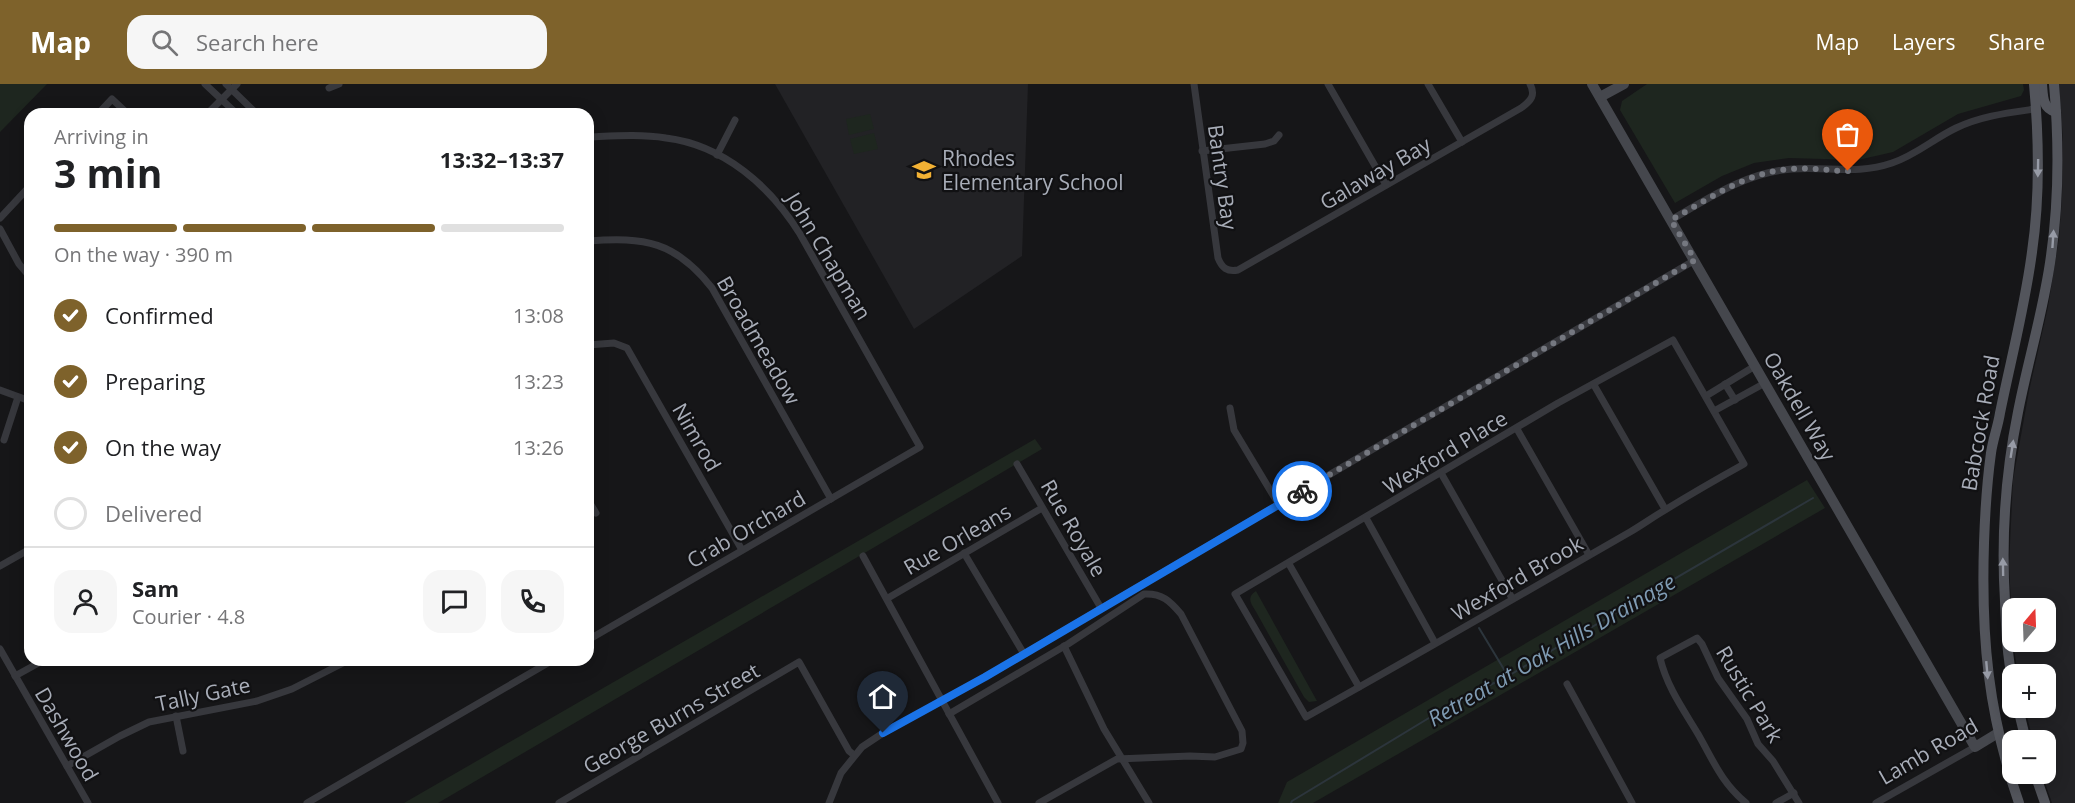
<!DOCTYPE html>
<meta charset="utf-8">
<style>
body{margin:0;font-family:"Open Sans",sans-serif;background:#f6f6f6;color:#202124;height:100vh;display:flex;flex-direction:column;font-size:22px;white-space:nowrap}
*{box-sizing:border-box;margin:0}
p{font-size:20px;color:#757577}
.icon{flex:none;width:33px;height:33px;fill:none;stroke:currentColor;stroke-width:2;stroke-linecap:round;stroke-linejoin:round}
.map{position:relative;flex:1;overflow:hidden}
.side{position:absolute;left:24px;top:24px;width:570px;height:558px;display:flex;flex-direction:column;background:#fff;border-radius:18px;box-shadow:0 3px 15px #0003}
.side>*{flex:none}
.needle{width:39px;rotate:19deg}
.tools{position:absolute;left:2002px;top:514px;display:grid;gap:12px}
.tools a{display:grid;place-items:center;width:54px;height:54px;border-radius:12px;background:#fff;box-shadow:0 3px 15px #0003;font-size:30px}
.pin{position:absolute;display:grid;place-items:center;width:51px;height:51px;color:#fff;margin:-62px -26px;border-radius:50% 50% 50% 0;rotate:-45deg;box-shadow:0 0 6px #0007}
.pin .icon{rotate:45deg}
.courier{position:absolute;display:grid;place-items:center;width:60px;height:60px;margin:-30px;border:4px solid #1a73e8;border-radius:50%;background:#fff;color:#222;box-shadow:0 2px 8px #0007}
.overview em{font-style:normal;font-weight:700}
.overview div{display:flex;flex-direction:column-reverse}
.overview{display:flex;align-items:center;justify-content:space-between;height:102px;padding:0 30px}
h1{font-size:39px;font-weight:700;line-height:45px}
.bar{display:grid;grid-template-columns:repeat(4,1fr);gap:9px 6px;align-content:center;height:72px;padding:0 30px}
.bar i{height:8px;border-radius:4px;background:#e0e0e0}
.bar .current{background:#7e622b}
.bar p{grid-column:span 4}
.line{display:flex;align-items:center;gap:15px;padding:0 30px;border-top:2px solid #e0e0e0}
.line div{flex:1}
.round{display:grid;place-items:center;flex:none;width:63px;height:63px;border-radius:18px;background:#f6f6f6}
ol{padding:0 30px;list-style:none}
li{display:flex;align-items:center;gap:18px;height:66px}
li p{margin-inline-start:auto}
li .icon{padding:6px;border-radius:50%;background:#7e622b;color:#fff;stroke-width:4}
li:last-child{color:#757577}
li i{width:33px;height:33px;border:3px solid #e0e0e0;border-radius:50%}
header{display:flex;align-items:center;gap:36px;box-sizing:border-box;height:84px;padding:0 30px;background:#7e622b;color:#fff}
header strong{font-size:28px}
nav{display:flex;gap:33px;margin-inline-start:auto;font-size:21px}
.search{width:420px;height:54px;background:#f6f6f6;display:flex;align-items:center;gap:15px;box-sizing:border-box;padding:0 21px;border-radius:18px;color:#757577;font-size:22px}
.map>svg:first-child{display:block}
.built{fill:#222225}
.green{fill:#1e261f}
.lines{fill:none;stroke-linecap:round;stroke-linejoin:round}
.stream{stroke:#2c353c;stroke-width:2}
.street{stroke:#37383d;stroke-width:7}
.secondary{stroke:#45474d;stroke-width:10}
.primary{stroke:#53555c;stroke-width:10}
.oneway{fill:#979ba6}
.done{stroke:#757880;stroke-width:6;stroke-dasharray:0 10.8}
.route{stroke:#1a73e8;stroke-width:8}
.labels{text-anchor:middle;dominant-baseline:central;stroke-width:4.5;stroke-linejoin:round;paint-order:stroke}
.poi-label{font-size:21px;fill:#a8adb8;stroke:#111113;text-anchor:start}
.street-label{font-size:21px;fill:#a8adb8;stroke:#111113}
.water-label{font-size:22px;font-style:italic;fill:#7f9bb3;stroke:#111113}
</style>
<header>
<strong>Map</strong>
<div class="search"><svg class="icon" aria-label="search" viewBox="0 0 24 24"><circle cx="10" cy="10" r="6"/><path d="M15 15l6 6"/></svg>Search here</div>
<nav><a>Map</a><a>Layers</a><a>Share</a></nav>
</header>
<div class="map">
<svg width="2075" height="719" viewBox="0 0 2075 719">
<rect width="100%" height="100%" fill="#161618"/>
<g class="built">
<polygon points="775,0 1028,0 1022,172 914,245"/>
<polygon points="2059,0 2075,0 2075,719 2052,719 2042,690 2046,690 2046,657 2033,657 2025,624 2046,624 2046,591 2018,591 2013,558 2046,558 2046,525 2013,525 2013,555 2009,482 2013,396 2029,307 2048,223 2059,154 2062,113 2063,56"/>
</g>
<g class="green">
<polygon points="0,0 47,0 0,48"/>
<polygon points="1647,0 2023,0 2024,6 2021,12 1958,30 1893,68 1858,76 1789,74 1754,79 1722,92 1675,119 1620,26 1622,17"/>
<polygon points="870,30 874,45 849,51 846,35"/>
<polygon points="874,49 878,65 854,70 850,55"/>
<polygon points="1035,355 1042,365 438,719 404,719"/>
<polygon points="1807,396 1825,424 1313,719 1278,719 1287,698"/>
<path d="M1256 507 1317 617 1309 618 1304 613 1255 526C1250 518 1247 513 1256 507Z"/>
</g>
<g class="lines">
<g class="stream">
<polyline points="1479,544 1508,592"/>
<polyline points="1291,719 1292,717 1452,620 1508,592 1813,414"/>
</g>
<g class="street">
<polyline points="205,0 237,30"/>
<polyline points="226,0 257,30"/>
<path d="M1194 0 1218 174C1222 184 1227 188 1238 186L1521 24C1531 17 1536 11 1530 0"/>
<polyline points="1328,0 1386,101"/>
<polyline points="1428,0 1462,58"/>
<polyline points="329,4 339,0"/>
<polyline points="98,30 112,15 128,30"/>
<polyline points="207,30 237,0"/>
<path d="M588 53C614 52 640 50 666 54 724 61 771 103 800 150L920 363 588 556"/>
<polyline points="1202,67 1265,60 1274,57 1279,51"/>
<polyline points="717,71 735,36"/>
<polyline points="0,134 30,102"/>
<path d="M1671 136C1709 114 1747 88 1792 85 1827 82 1857 91 1892 79 1916 71 1933 55 1956 44 1981 32 2007 29 2035 25"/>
<polyline points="0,145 19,180 30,193"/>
<path d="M588 157C645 153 675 157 712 204L831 415"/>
<path d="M1673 256 1744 380C1717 395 1691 410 1665 426 1653 433 1642 441 1630 448 1522 510 1415 572 1306 633L1235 510 1558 319Z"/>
<polyline points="588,261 614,259 627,264 742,466"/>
<polyline points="1725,300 1735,316"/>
<polyline points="1594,301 1665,425"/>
<polyline points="0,306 30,317"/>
<polyline points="1706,312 1755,282"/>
<polyline points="1230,324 1234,346 1279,421"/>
<polyline points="1714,327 1765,299"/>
<polyline points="1517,345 1589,471"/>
<polyline points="4,356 18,313"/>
<polyline points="1017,380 1101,524"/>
<polyline points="1441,389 1512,514"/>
<polyline points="588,416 596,429"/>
<polyline points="1366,434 1435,559"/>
<polyline points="964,469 1024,570"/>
<polyline points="863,472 998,719"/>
<polyline points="1289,480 1359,603"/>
<polyline points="0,482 30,465"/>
<polyline points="888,514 1042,424"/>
<polyline points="1064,562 1104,645 1149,719"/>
<polyline points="0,565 88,719"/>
<polyline points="15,592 44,576"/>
<polyline points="1567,600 1632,719"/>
<path d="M949 630 1068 560 1144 510C1162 509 1170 517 1181 530L1242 647 1243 659 1241 665 1215 673 1190 672 1117 675 1039 719"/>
<polyline points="176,632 183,667"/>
<polyline points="67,682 120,652 149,638 257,617 292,605 349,576"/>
<polyline points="307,719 553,576"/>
<polyline points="559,719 799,578 849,667 854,671"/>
<polyline points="829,719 841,689 862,663 883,649 985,593 1695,176"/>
<path d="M1746 719C1721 698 1713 676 1698 650 1683 625 1667 603 1660 574L1697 554 1702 560 1718 594 1747 635 1758 660 1773 677 1799 719"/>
<polyline points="1776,719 1794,709"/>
<polyline points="1876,719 1975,663"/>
</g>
<g class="secondary">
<polyline points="1592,0 1975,663 1998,649"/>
<polyline points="1600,13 1624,0"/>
</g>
<g class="primary">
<path d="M2042 0C2043 12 2042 24 2056 28"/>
<path d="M2013 599C2007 572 2006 544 2005 517 2001 452 2005 392 2018 328 2028 276 2044 225 2051 172 2059 116 2059 57 2054 0"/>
<polyline points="2018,624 2026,657"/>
<polyline points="2035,690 2045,719"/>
<path d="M2019 719C1988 630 1981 553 1984 459 1985 429 1987 398 1991 369 1993 355 1998 342 2000 329 2011 275 2025 222 2032 168 2040 113 2039 55 2034 0"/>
</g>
</g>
<defs><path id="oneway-solid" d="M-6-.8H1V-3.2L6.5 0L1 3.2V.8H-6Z" transform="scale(1.5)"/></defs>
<g class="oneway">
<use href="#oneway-solid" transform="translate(2038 84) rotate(91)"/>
<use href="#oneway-solid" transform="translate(2053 155) rotate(-86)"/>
<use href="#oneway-solid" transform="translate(2012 365) rotate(-81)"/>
<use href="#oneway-solid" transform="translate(2003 483) rotate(-91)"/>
<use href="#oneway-solid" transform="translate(1987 586) rotate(85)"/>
</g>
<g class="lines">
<path class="done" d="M1302 407 1695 176 1671 136C1709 115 1746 88 1791 85 1810 83 1829 87 1848 87"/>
<polyline class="route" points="883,649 985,593 1302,407"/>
</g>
<defs>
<g id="school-bare" transform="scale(1.8)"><path d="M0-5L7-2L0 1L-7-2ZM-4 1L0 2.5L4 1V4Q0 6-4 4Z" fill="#f2b134" stroke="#111113" stroke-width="2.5" paint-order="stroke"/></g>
</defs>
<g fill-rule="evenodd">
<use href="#school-bare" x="924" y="86"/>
</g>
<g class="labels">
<g class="poi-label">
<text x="942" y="74">Rhodes<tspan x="942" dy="24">Elementary School</tspan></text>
</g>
<g class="street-label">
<text transform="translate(1375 89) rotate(-30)">Galaway Bay</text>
<text transform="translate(1223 93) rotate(82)">Bantry Bay</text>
<text transform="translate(829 172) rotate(59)">John Chapman</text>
<text transform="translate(759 256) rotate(60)">Broadmeadow</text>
<text transform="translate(1800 322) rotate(60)">Oakdell Way</text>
<text transform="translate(1980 339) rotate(-80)">Babcock Road</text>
<text transform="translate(697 353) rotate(60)">Nimrod</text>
<text transform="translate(1445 368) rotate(-31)">Wexford Place</text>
<text transform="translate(1074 444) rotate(60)">Rue Royale</text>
<text transform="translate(746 445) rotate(-30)">Crab Orchard</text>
<text transform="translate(957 455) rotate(-30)">Rue Orleans</text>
<text transform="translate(1517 494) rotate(-30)">Wexford Brook</text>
<text transform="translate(203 610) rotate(-12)">Tally Gate</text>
<text transform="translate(1750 610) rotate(59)">Rustic Park</text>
<text transform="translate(671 634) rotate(-30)">George Burns Street</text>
<text transform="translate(67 650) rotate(60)">Dashwood</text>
<text transform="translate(1928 667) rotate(-30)">Lamb Road</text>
</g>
<g class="water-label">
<text transform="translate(1551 565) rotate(-30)">Retreat at Oak Hills Drainage</text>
</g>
</g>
</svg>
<div class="tools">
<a><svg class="needle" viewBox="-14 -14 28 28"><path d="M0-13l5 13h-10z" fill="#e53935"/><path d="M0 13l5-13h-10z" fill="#757577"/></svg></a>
<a>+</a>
<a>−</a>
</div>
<div class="pin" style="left:1848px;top:87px;background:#ea580c"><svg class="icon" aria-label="bag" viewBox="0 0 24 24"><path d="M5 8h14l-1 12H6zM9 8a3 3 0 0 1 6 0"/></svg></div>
<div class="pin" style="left:883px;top:649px;background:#1f2937"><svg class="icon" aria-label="home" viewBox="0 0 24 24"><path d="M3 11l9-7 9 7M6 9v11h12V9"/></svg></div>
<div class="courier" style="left:1302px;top:407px"><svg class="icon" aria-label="bike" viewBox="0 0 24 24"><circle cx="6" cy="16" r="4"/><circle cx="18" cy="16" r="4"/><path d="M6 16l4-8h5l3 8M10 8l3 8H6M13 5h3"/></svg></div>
<section class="side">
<div class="overview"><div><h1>3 min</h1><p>Arriving in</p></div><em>13:32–13:37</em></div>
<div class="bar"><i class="current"></i><i class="current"></i><i class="current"></i><i></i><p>On the way · 390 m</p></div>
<ol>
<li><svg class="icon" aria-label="check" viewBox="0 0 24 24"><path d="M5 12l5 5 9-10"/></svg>Confirmed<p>13:08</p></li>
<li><svg class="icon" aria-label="check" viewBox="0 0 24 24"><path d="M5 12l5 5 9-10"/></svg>Preparing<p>13:23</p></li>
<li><svg class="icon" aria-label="check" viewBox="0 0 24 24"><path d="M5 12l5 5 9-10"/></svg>On the way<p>13:26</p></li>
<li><i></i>Delivered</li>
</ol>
<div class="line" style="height:108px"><a class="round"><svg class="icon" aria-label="person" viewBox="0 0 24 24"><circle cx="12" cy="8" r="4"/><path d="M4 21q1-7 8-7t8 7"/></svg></a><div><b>Sam</b><p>Courier · 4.8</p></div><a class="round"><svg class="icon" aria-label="chat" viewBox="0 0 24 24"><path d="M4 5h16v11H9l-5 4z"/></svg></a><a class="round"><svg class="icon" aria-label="phone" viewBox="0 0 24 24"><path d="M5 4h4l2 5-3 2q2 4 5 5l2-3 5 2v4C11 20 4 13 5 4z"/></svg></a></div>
</section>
</div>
